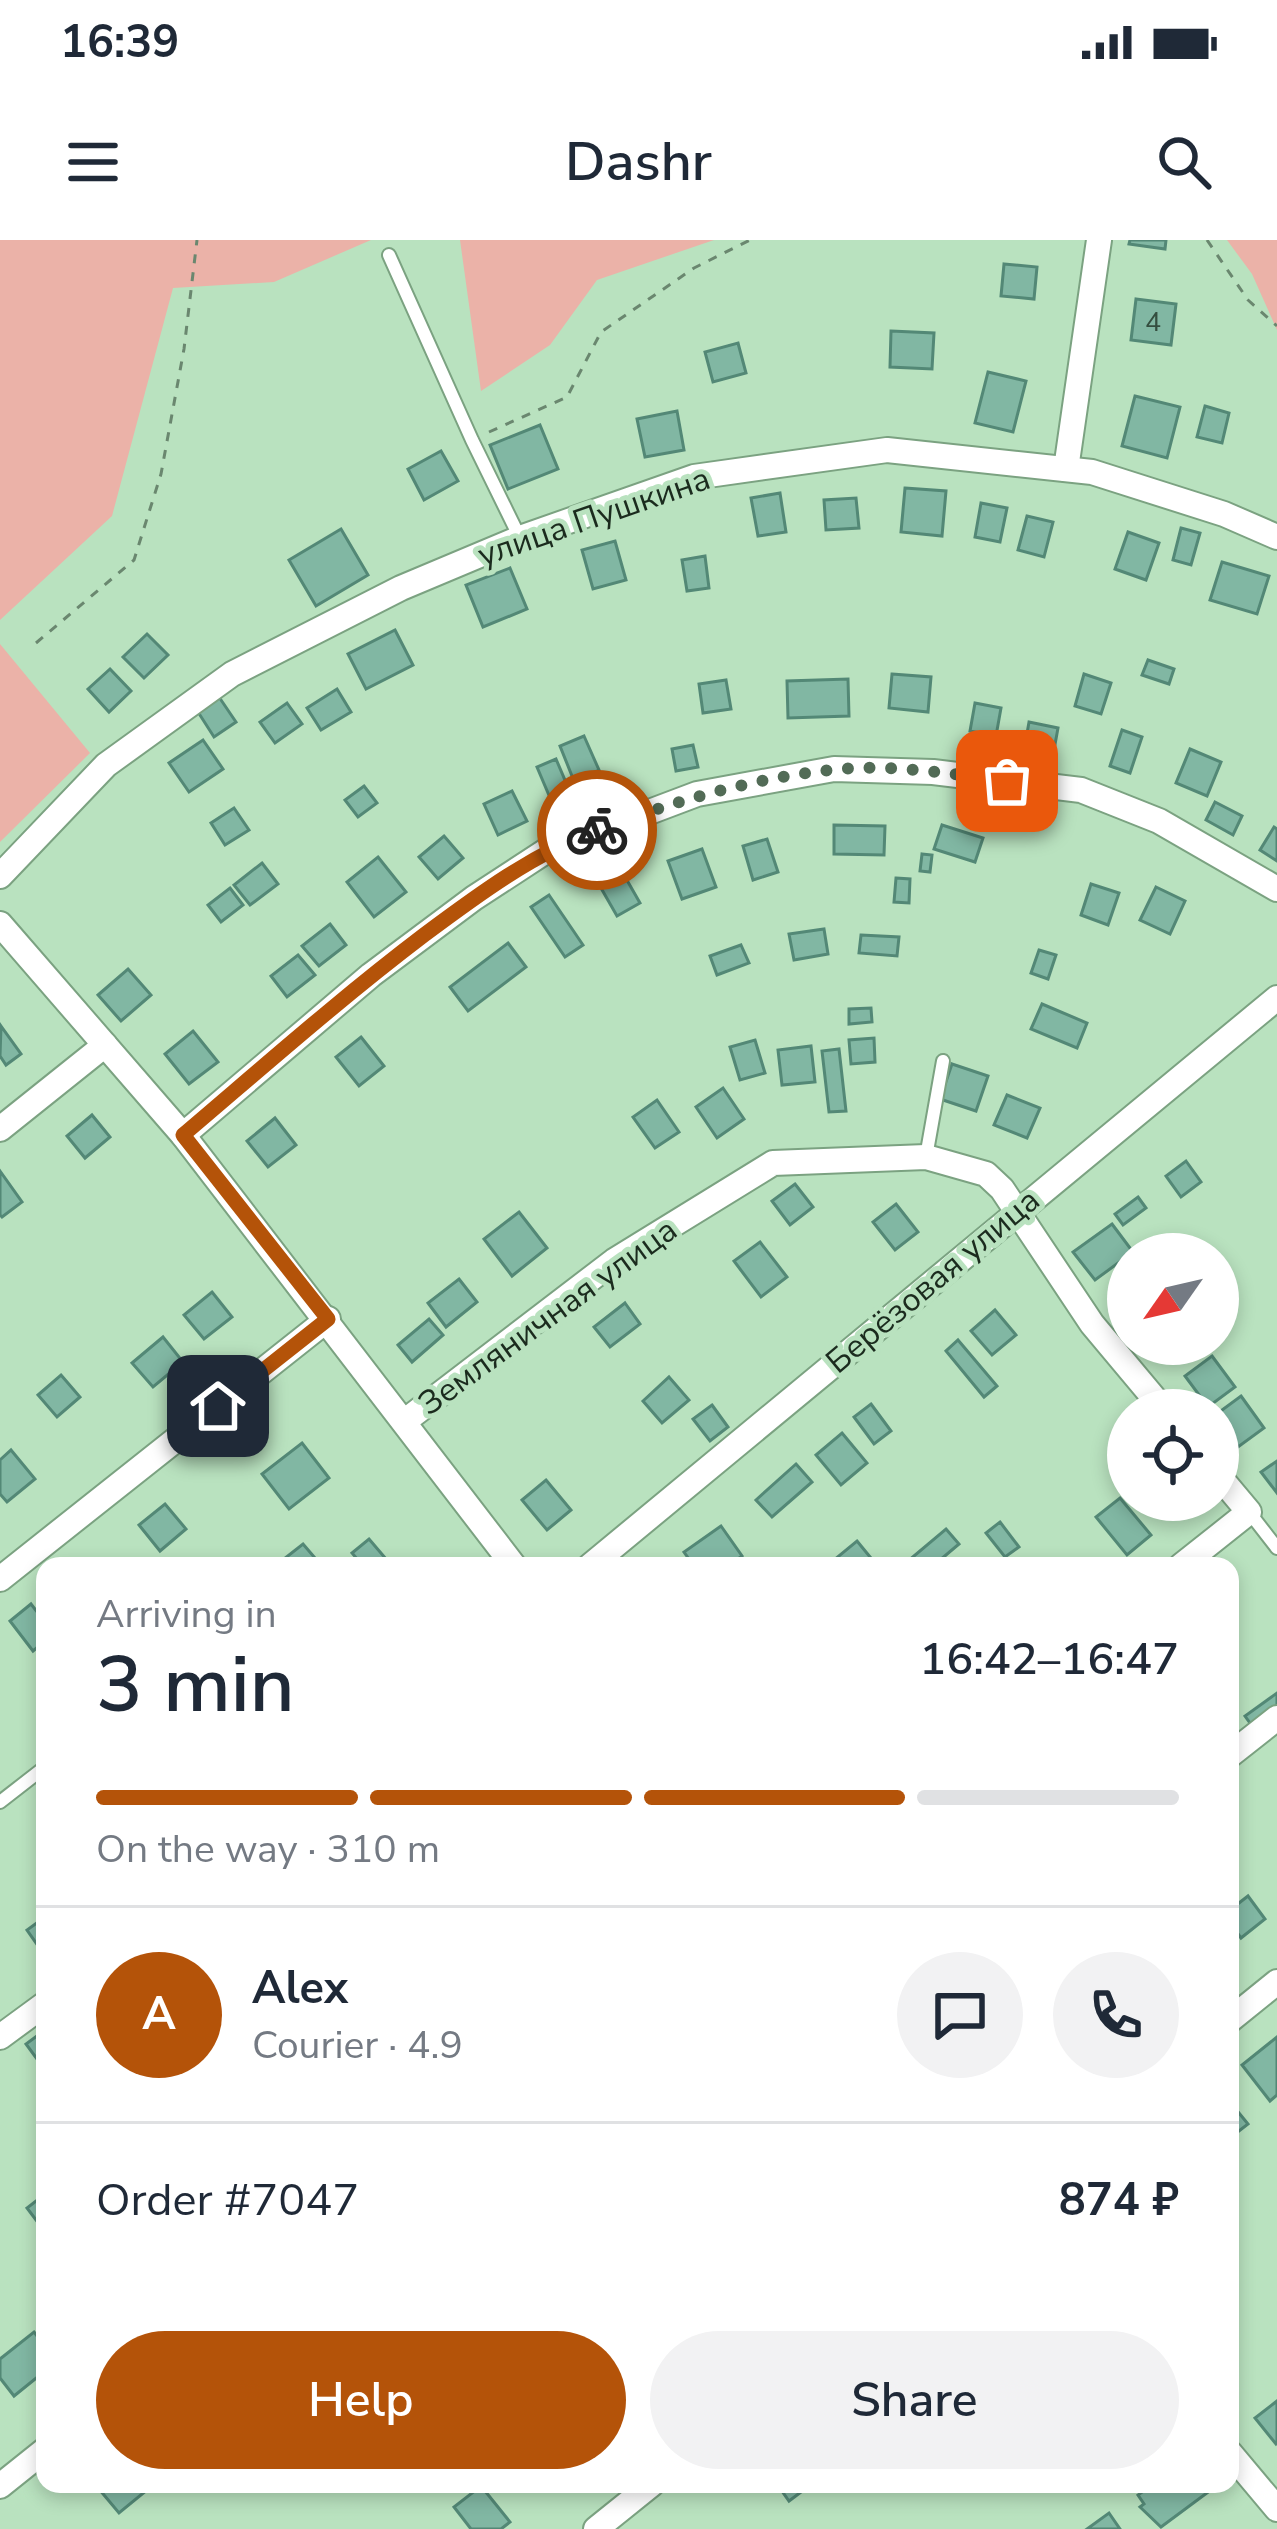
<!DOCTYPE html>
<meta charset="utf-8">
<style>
body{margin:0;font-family:"Nunito Sans",sans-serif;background:#f2f2f3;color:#1f2937;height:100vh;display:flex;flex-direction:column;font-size:45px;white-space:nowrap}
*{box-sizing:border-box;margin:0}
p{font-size:39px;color:#747a83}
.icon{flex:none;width:66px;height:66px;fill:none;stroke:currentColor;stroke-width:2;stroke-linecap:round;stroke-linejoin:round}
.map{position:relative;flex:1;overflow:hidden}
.drawer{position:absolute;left:36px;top:1317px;width:1203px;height:936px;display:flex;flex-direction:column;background:#fff;border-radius:24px;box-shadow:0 6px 18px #0003}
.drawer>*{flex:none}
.needle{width:78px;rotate:236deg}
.fabs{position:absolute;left:1107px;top:993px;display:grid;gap:24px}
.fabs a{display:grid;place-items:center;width:132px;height:132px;border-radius:50%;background:#fff;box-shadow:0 6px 18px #0003;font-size:60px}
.pin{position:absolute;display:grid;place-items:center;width:102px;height:102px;color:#fff;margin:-51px;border-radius:24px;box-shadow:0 6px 18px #0006}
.courier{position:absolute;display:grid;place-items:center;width:120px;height:120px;margin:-60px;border:9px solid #b45309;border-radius:50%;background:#fff;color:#222;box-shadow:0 3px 15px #0007}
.head em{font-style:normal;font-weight:600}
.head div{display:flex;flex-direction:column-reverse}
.head{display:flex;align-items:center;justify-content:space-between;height:204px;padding:0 60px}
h1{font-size:78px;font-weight:600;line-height:90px}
.bar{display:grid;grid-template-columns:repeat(4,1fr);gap:18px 12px;align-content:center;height:144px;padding:0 60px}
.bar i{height:15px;border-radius:9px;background:#e0e1e3}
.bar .selected{background:#b45309}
.bar p{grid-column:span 4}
.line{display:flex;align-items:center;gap:30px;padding:0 60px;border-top:3px solid #e0e1e3}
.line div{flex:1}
.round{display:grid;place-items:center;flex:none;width:126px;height:126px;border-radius:63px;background:#f2f2f3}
.cta{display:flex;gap:24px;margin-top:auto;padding:24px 60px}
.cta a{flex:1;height:138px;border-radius:72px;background:#b45309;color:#fff;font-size:48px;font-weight:600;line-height:138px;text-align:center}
.cta a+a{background:#f2f2f3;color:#1f2937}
.status{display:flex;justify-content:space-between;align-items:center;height:84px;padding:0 60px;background:#fff;direction:ltr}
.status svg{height:33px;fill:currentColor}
header{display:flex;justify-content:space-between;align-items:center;height:156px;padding:0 60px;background:#fff;font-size:54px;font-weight:600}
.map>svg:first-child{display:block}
.green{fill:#ebb2a8}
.building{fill:#81b7a3;stroke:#538876;stroke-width:3}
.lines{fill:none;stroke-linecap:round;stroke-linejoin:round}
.lane-casing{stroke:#7ba281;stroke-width:16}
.street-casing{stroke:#7ba281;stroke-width:28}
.path{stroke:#6a876f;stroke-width:3;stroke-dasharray:9 9;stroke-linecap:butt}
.lane{stroke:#fff;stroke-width:12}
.street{stroke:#fff;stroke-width:24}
.done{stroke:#526b56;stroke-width:12;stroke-dasharray:0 21.6}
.route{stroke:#b45309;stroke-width:15}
.labels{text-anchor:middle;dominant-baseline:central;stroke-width:10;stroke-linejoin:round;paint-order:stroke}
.number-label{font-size:27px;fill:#344e3f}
.street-label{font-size:33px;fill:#1b2b1e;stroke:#b9e2bf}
</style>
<div class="status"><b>16:39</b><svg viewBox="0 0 49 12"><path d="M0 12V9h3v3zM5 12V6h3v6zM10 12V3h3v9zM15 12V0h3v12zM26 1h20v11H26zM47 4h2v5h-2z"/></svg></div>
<header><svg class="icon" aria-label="menu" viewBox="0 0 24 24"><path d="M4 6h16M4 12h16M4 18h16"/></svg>Dashr<svg class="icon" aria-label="search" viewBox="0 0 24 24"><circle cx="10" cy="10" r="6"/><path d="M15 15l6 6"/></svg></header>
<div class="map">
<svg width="1277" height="2289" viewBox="0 0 1277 2289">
<rect width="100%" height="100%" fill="#b9e2bf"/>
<g class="green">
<polygon points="0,0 371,0 274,42 173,48 112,276 0,380"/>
<polygon points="460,0 714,0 597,40 550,105 481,151"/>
<polygon points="1227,0 1277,0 1277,90 1252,34"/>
<polygon points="0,404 90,513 0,602"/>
</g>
<g class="building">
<polygon points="1130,0 1166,0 1165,9 1129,4"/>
<polygon points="1004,24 1037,27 1034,59 1001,56"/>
<polygon points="1136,59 1176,64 1171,105 1131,100"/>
<polygon points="891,91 934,93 932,129 890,127"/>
<polygon points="738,103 746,133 713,142 705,112"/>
<polygon points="988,132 1026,141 1013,192 975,183"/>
<polygon points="1135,156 1180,167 1167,218 1122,206"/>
<polygon points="1205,166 1229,173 1222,203 1197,197"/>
<polygon points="677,171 684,210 645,217 637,179"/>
<polygon points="540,185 558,229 508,249 490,205"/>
<polygon points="441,211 458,241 424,260 408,229"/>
<polygon points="905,248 946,251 942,296 901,292"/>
<polygon points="780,253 786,292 758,296 751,258"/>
<polygon points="856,258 859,288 826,290 824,260"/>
<polygon points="981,263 1007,268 1000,302 975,297"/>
<polygon points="1027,276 1053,282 1044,317 1018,310"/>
<polygon points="1181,288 1200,293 1191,325 1173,320"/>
<polygon points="341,289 368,335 316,366 289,320"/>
<polygon points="1128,292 1159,303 1146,340 1115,329"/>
<polygon points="615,301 626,340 593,349 582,310"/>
<polygon points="705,316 709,348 687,351 682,320"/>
<polygon points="1222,322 1269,336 1257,374 1210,360"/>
<polygon points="510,328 527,369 483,387 466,345"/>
<polygon points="395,390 413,425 366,449 348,414"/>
<polygon points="147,394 168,415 144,438 123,417"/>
<polygon points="1148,420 1174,429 1169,444 1142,435"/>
<polygon points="110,429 131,451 109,472 88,449"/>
<polygon points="892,434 931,437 928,472 889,468"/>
<polygon points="1084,434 1111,443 1101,474 1075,466"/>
<polygon points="848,439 849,476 788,478 787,441"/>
<polygon points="726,440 731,469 703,473 699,444"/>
<polygon points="337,449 351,472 321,490 307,468"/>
<polygon points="219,457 236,482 214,497 198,472"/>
<polygon points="287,463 302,484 275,503 260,482"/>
<polygon points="975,463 1001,468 996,496 970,491"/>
<polygon points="1029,482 1058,488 1054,510 1025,505"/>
<polygon points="1122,490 1142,497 1130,533 1110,526"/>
<polygon points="584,496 599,530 574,541 560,506"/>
<polygon points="203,500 223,529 189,552 169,523"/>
<polygon points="693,505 698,527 676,531 672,509"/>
<polygon points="1190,509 1221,522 1207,556 1176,543"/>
<polygon points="556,519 570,552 551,560 537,527"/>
<polygon points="364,546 377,563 358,577 345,560"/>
<polygon points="512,551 527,581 498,595 484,564"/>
<polygon points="1215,562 1242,576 1233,595 1206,580"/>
<polygon points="234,568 249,590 225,605 211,583"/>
<polygon points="834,585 885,586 884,615 834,614"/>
<polygon points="942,585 983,598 975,622 934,609"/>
<polygon points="1274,587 1277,589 1277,621 1260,610"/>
<polygon points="444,596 463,618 438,639 419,617"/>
<polygon points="767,599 778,632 753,640 743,606"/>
<polygon points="702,609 716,647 682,659 668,621"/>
<polygon points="922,614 932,615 930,632 920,631"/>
<polygon points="378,617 406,652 374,677 347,642"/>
<polygon points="262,623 278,644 250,665 234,645"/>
<polygon points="624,635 640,663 617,676 601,648"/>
<polygon points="896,638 910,639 909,663 894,662"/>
<polygon points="1091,644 1119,653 1108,685 1081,675"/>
<polygon points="1156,647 1185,661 1170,694 1140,680"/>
<polygon points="230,648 243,665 221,682 208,665"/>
<polygon points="549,655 583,705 565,717 531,667"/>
<polygon points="330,684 346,705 319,726 302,706"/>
<polygon points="824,689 828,714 794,720 789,694"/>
<polygon points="861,695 899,697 897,716 859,713"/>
<polygon points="508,703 526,727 468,771 450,747"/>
<polygon points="741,705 749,723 717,735 710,716"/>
<polygon points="1039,710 1056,715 1048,739 1031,733"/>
<polygon points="298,715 315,735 287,757 271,736"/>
<polygon points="128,729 151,755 121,781 98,755"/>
<polygon points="1042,764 1087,783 1077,808 1031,789"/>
<polygon points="871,768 872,782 849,784 849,769"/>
<polygon points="1,786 21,814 6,825 0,816"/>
<polygon points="193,791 218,822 189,844 165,814"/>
<polygon points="361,797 384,826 359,846 336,817"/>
<polygon points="874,798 875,822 851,824 849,800"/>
<polygon points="755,800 765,833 740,840 730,807"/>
<polygon points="811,806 815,842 782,845 778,810"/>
<polygon points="839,809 846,871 829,872 822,811"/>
<polygon points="952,824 988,836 976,871 940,859"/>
<polygon points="723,848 744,879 717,898 696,867"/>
<polygon points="1007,855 1040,868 1027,898 994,885"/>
<polygon points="657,860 679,892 655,908 633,877"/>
<polygon points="92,875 110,897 85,918 67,896"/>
<polygon points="275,878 296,905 268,927 247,901"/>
<polygon points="1186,921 1201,942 1181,957 1166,936"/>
<polygon points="0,931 22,962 2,977 0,975"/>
<polygon points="795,944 813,967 790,985 772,961"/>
<polygon points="1138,957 1146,968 1123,985 1115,974"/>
<polygon points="896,964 918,992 895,1010 873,982"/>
<polygon points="519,972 547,1008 512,1036 484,999"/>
<polygon points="1112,984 1133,1012 1095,1040 1073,1012"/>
<polygon points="760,1002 787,1037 761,1057 734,1021"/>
<polygon points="459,1039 477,1062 446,1087 428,1063"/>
<polygon points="212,1052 232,1077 204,1099 184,1075"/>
<polygon points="625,1063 640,1084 610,1107 594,1087"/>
<polygon points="995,1070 1016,1095 992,1115 971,1091"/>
<polygon points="429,1079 443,1095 412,1122 398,1105"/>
<polygon points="163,1097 183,1122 153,1147 132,1123"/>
<polygon points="958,1100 997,1146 984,1157 946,1111"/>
<polygon points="1158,1104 1192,1104 1171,1120"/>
<polygon points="1212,1116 1235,1147 1208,1167 1185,1136"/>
<polygon points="61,1135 80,1157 57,1177 38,1155"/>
<polygon points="669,1137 689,1160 662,1183 643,1161"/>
<polygon points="1241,1156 1264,1188 1238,1207 1218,1180 1218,1173"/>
<polygon points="871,1164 891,1191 874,1204 854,1177"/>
<polygon points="712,1165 728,1187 710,1201 693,1179"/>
<polygon points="842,1193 867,1223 841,1245 816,1215"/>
<polygon points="302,1203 329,1238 289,1269 262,1234"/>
<polygon points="11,1210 35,1239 7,1262 0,1254 0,1220"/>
<polygon points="1277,1221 1277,1253 1261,1232"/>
<polygon points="796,1224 812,1242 772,1277 756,1260"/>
<polygon points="546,1240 571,1270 547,1290 522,1260"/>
<polygon points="1120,1258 1151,1295 1127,1315 1096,1277"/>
<polygon points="165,1264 186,1289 160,1311 139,1285"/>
<polygon points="1000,1282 1019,1307 1005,1317 986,1293"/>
<polygon points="721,1286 742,1316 728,1326 694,1326 684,1312"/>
<polygon points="946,1289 959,1304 933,1326 902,1326"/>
<polygon points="369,1299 392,1326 363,1326 352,1313"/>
<polygon points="857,1301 875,1323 831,1326 829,1324"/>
<polygon points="303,1304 315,1318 304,1326 275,1326"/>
<polygon points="31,1364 45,1382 45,1401 33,1411 10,1381"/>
<polygon points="1277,1453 1277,1474 1255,1490 1245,1476"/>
<polygon points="1248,1656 1265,1679 1241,1698 1230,1683 1230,1670"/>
<polygon points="45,1677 45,1708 41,1710 27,1690"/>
<polygon points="45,1790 45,1830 26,1804"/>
<polygon points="1277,1797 1277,1855 1270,1861 1242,1825"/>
<polygon points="1230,1862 1248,1884 1230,1898"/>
<polygon points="45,1954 45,1980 39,1984 27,1968"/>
<polygon points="34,2092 45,2106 45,2131 14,2156 0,2138 0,2119"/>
<polygon points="1277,2161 1277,2203 1276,2204 1255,2178"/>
<polygon points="104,2244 142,2244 147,2250 119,2273 99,2249"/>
<polygon points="777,2244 808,2244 809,2246 789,2261"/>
<polygon points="1153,2244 1219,2244 1161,2287 1140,2267 1144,2264 1138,2255"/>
<polygon points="481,2246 510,2282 501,2289 471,2289 454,2267"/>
<polygon points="1109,2273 1120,2289 1087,2289"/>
</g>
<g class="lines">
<g class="lane-casing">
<g id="lane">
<polyline points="389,15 472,200 520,298"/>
<polyline points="926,917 943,821"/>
<polyline points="1249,1272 1277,1308"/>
<polyline points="0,1562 45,1527"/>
</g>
</g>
<g class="street-casing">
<g id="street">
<polyline points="1066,229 1099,0"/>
<polyline points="0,636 106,525 232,434 401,348 520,298 694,237 887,210 1092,232 1224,274 1277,297"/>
<polyline points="0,684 183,895 514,1326"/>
<polyline points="0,889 105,805"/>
<polyline points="183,895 371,735 474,658 546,611 697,554 834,529 933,532 1081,550 1159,581 1277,649"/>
<polyline points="405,1181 614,1021 773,923 926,917 986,934 1002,949 1092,1084 1164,1170"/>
<polyline points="590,1326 1277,758"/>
<polyline points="1181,1326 1249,1272 1218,1235"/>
<polyline points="0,1339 328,1079"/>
<polyline points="1230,1515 1277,1478"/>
<polyline points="1230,1780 1277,1742"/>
<polyline points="0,1797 45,1764"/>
<polyline points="1230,2213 1277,2269"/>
<polyline points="0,2246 45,2210"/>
<polyline points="596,2289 652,2244"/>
</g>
</g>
<g class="path">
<polyline points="1207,0 1248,60 1277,86"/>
<polyline points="489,192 567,157 601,92 694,28 750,0"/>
<polyline points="36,403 134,320 161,234 184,109 197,0"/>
</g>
<use href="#lane" class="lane"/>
<use href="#street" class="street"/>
</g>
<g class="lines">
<path class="done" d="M597 590C673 562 749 539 831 530 888 523 950 534 1007 541"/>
<path class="route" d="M218 1166 328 1079 183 895C263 827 341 758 424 695 479 654 533 614 597 590"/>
</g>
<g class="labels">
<g class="number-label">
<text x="1153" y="82">4</text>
</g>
<g class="street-label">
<text transform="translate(594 277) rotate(-19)">улица Пушкина</text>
<text transform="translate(933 1041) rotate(-40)">Берёзовая улица</text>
<text transform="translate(548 1077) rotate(-36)">Земляничная улица</text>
</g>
</g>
</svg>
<div class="fabs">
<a><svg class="needle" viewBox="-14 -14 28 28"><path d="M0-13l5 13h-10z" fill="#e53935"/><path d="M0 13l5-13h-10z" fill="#747a83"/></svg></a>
<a><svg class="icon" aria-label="locate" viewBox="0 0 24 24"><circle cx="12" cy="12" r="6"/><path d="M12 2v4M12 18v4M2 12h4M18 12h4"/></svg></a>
</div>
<div class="pin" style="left:1007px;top:541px;background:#ea580c"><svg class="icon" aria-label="bag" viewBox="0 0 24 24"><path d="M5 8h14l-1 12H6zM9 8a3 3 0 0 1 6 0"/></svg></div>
<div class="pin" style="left:218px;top:1166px;background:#1f2937"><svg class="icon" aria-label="home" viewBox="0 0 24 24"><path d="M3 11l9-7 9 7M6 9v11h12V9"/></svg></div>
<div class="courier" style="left:597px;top:590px"><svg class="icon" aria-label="bike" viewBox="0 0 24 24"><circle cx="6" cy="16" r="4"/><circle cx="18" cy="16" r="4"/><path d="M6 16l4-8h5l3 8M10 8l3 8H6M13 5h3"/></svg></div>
<section class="drawer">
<div class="head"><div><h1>3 min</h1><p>Arriving in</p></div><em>16:42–16:47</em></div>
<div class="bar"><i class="selected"></i><i class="selected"></i><i class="selected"></i><i></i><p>On the way · 310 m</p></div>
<div class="line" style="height:216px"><b class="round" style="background:#b45309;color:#fff">A</b><div><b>Alex</b><p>Courier · 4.9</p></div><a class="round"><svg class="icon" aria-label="chat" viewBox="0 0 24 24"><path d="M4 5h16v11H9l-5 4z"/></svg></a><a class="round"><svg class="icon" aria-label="phone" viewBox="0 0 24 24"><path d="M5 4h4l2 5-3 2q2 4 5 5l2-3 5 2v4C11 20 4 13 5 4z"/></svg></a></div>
<div class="line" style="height:156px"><div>Order #7047</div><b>874 ₽</b></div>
<div class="cta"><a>Help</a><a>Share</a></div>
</section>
</div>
